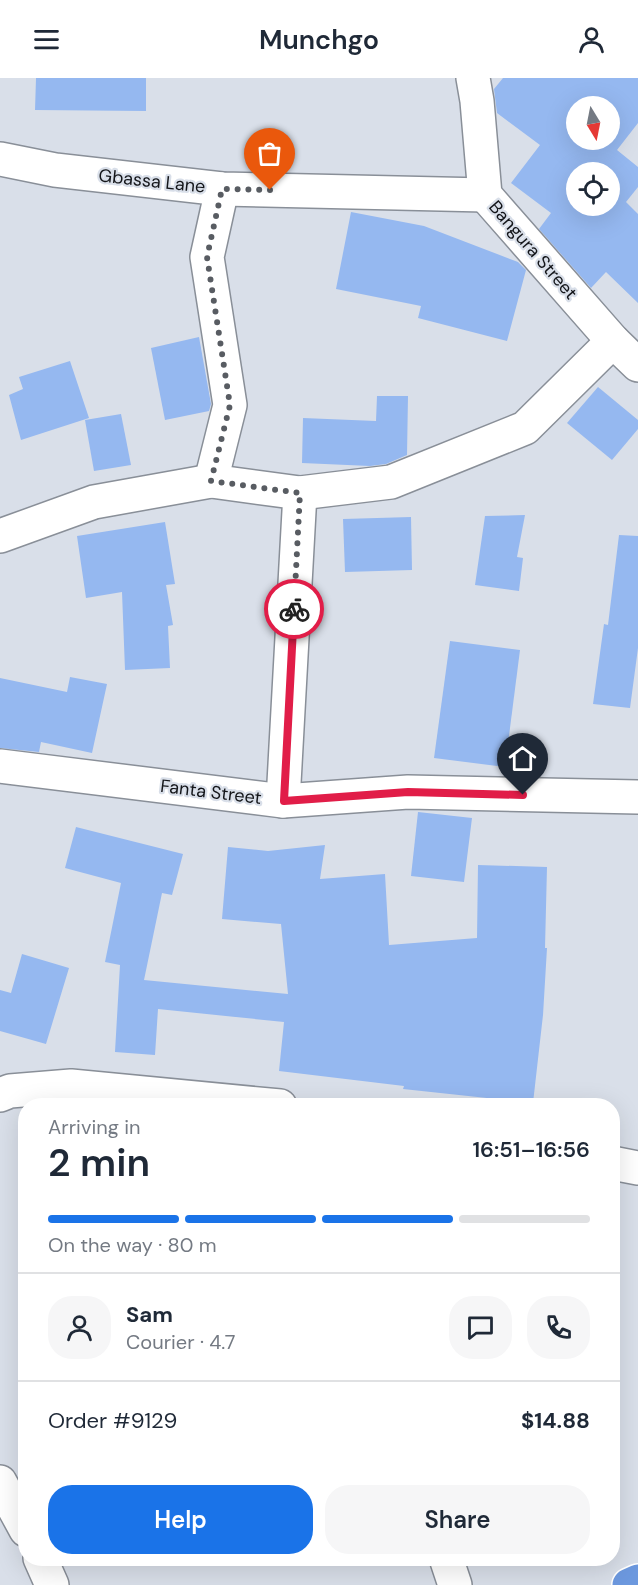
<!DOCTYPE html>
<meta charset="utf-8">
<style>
body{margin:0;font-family:"DM Sans",sans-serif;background:#f6f6f7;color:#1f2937;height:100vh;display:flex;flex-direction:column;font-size:22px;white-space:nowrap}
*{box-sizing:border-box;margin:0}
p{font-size:20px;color:#747a83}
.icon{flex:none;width:33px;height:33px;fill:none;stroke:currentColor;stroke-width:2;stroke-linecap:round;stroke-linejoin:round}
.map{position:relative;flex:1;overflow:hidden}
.sheet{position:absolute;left:18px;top:1020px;width:602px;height:468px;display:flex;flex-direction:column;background:#fff;border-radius:24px;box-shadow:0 6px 24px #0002}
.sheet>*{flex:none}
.needle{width:39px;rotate:170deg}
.fabs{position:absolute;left:566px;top:18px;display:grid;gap:12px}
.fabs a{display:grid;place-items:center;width:54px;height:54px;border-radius:50%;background:#fff;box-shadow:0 6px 24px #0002;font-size:30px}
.pin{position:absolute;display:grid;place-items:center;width:51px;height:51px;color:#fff;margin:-62px -26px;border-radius:50% 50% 50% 0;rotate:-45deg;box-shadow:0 0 6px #0007}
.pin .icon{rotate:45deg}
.courier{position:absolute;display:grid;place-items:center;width:60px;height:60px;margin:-30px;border:4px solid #e11d48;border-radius:50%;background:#fff;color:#222;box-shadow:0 2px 8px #0007}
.head em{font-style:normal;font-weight:600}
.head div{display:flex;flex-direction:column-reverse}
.head{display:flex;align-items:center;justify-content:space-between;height:102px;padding:0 30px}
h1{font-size:39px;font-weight:600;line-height:45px}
.bar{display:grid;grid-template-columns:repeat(4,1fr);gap:9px 6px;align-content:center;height:72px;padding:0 30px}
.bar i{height:8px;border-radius:4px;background:#e0e1e3}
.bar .on{background:#1a73e8}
.bar p{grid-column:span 4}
.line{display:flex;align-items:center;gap:15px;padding:0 30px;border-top:2px solid #e0e1e3}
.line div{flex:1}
.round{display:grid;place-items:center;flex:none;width:63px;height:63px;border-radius:24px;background:#f6f6f7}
.action{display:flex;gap:12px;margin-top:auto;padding:12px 30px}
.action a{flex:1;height:69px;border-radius:24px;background:#1a73e8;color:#fff;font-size:24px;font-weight:600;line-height:69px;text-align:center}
.action a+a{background:#f6f6f7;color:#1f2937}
header{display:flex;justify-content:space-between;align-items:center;height:78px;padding:0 30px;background:#fff;font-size:27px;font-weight:600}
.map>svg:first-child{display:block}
.building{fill:#95b8f0;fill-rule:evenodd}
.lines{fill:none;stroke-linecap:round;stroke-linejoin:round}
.street-casing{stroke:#898f98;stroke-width:36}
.highway-casing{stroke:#fff;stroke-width:36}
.street{stroke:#fff;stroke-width:33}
.highway{stroke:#6c98de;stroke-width:33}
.done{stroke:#585c62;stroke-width:6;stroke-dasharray:0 10.8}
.route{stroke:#e11d48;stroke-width:8}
.labels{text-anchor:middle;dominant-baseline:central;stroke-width:4.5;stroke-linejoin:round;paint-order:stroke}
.street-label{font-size:18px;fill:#131519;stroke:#d9dfe9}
</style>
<header><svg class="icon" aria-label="menu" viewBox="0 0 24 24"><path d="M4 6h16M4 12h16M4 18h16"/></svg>Munchgo<svg class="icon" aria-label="person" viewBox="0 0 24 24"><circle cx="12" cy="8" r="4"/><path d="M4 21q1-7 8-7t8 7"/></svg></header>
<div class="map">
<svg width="638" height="1507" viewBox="0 0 638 1507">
<rect width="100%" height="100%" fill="#d9dfe9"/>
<g class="building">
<polygon points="36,0 146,0 146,33 35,32"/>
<path d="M503 0H638V45L617 72 638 89V109L626 124 638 136V225L606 194 591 210 539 151 551 135 511 105 540 67 497 35 494 11ZM576 28H609V62H576ZM576 94H609V128H576Z"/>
<polygon points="351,134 424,148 518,184 526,192 507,263 418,240 421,228 336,211"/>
<polygon points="199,259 211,326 209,333 165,342 151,270"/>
<polygon points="70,283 89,340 21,362 9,317 23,311 19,299"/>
<polygon points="598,309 638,342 638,351 612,382 567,345"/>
<polygon points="377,318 408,318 407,377 386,386 370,388 302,385 303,340 376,343"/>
<polygon points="121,336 131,387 94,393 85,342"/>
<polygon points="525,437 517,479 523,480 519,513 475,507 485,438"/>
<polygon points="411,439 412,492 345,494 343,441"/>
<polygon points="165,444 175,506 166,507 173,547 168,548 170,590 125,592 122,514 86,520 77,458"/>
<polygon points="619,457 638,458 638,570 630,630 593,626 604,546 608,547"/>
<polygon points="450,563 520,572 505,689 434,680"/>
<polygon points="70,599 107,606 92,675 41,664 39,674 0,670 0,600 67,614"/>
<polygon points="418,734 472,740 464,804 411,798"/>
<polygon points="76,749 183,776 172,817 162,815 144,902 288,916 281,846 222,841 228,769 268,773 325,767 320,801 385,796 389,867 477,860 478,787 547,789 545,870 547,870 543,937 533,1025 403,1011 404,1008 279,993 284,944 158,931 155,977 115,974 120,887 105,884 121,805 65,790"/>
<polygon points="22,876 69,890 46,966 0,953 0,912 11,915"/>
</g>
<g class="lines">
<g class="street-casing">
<g id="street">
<polyline points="473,0 477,23 485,117 613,263 638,287"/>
<polyline points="0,81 55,92 222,111 485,117"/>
<polyline points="211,403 230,327 207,179 222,111"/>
<polyline points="0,458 94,424 211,403 300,415 391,404 525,350 613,263"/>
<polyline points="0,688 283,723 408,714 638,719"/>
<polyline points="283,723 300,415"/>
<polyline points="0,1017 10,1013 71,1008 280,1028"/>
<polyline points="612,1085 638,1090"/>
<polyline points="0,1404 26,1452"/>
<polyline points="40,1480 52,1507"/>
<polyline points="446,1480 455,1507"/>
</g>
</g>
<g class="highway-casing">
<polyline id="highway" points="629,1507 638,1503"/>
</g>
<use href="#street" class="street"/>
<use href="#highway" class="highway"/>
</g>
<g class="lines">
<polyline class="done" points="270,112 222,111 207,179 230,327 211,403 300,415 294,531"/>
<polyline class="route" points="294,531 284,723 408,714 523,717"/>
</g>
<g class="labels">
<g class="street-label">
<text transform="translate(152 103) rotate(6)">Gbassa Lane</text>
<text transform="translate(533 172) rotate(49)">Bangura Street</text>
<text transform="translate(211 714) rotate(7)">Fanta Street</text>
</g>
</g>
</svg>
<div class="fabs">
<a><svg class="needle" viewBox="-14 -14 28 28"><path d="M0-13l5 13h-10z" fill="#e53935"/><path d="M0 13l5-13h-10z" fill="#747a83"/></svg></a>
<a><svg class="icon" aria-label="locate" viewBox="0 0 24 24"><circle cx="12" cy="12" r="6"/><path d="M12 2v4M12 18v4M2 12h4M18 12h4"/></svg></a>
</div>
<div class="pin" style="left:270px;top:112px;background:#ea580c"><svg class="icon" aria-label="bag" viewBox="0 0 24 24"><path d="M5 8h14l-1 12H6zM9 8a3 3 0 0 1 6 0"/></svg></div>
<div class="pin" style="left:523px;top:717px;background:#1f2937"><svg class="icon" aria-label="home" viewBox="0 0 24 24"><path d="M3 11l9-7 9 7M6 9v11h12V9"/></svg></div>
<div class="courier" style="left:294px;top:531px"><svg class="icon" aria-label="bike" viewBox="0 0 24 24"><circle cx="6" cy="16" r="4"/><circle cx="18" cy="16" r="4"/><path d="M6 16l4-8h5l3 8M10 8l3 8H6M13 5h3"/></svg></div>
<section class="sheet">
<div class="head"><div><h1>2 min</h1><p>Arriving in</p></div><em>16:51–16:56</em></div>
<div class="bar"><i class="on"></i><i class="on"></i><i class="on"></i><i></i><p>On the way · 80 m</p></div>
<div class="line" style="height:108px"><a class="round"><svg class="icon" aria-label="person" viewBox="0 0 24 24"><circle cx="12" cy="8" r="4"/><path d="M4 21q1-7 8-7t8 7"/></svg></a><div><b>Sam</b><p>Courier · 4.7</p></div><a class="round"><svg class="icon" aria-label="chat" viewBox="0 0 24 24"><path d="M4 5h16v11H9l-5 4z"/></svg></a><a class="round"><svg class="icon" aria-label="phone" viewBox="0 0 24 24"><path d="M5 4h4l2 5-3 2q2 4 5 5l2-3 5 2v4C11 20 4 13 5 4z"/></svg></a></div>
<div class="line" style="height:78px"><div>Order #9129</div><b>$14.88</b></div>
<div class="action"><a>Help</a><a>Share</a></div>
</section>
</div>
